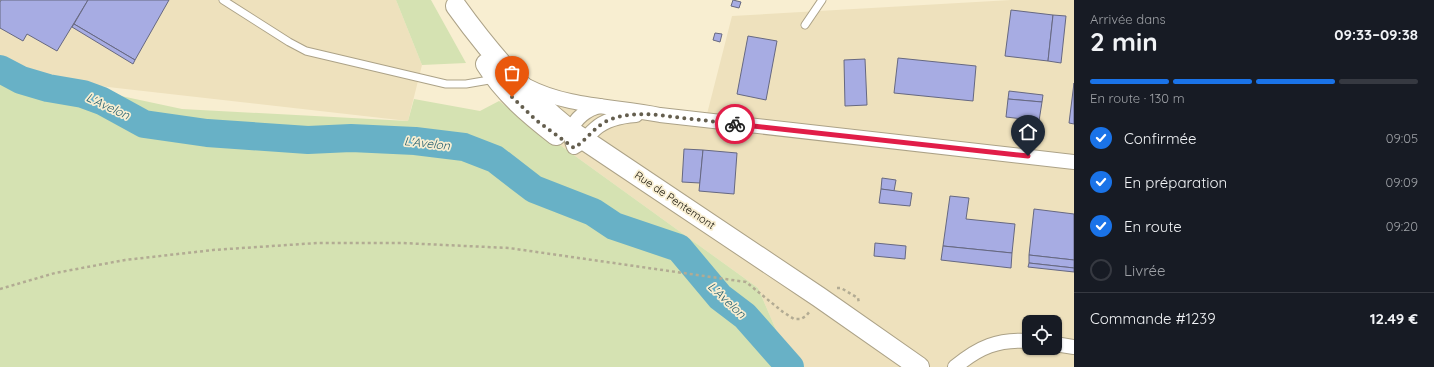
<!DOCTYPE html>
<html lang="fr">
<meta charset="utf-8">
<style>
body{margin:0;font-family:Quicksand,sans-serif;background:#242831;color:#f1f3f6;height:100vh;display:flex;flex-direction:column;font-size:15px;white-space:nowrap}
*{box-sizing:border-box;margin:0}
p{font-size:13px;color:#9ea1a6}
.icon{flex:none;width:22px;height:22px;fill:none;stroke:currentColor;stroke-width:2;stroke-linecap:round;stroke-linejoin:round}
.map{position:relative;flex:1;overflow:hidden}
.details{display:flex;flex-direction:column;background:#171b24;width:360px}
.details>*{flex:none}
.tools{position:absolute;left:1022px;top:315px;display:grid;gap:8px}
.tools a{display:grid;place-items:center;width:40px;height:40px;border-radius:8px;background:#171b24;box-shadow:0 1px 3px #0004;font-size:20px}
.pin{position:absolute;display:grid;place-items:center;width:34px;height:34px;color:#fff;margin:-41px -17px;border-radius:50% 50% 50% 0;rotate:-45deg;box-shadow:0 0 4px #0007}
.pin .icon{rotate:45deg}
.courier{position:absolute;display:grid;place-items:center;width:40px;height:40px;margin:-20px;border:3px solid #e11d48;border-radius:50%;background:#fff;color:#222;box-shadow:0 1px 5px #0007}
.summary em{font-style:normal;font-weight:700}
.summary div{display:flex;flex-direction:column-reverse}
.summary{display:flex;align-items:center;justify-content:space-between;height:68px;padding:0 16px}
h1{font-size:26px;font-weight:700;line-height:30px}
.bar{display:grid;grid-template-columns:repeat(4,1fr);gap:6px 4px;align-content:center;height:48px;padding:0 16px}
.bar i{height:5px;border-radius:3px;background:#363941}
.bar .current{background:#1a73e8}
.bar p{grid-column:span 4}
.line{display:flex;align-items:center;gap:10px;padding:0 16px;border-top:1px solid #363941}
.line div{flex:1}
ol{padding:0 16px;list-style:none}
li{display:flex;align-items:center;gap:12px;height:44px}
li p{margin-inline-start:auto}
li .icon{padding:4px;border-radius:50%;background:#1a73e8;color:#fff;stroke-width:4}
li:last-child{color:#9ea1a6}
li i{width:22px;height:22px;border:2px solid #363941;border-radius:50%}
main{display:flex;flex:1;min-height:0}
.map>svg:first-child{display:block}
.built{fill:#eee1bd;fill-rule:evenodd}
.green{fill:#d5e2b2}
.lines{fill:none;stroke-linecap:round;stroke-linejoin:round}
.river{stroke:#68b1c6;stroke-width:28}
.building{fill:#a7ace3;stroke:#666881}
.lane-casing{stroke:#aca287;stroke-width:9}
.street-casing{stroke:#aca287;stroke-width:16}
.secondary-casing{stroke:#aca287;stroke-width:22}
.path{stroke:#b2ab93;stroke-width:2.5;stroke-dasharray:3 3;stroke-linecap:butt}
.lane{stroke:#fff;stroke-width:7}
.street{stroke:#fff;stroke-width:14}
.secondary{stroke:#fff;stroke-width:20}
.done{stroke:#645e4e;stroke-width:4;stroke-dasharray:0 7.2}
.route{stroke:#e11d48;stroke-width:5}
.labels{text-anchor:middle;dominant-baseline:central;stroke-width:3.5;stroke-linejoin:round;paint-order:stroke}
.street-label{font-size:11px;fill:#141107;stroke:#f8eed1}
.water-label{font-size:12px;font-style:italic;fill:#256070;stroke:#f8eed1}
</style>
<main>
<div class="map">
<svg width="1074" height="367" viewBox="0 0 1074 367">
<rect width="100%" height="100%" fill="#f8eed1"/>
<g class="built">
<polygon points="0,0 396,0 422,65 408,121 46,80 0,62"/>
<path d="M1011 0H1074V367H792L758 288 499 101 707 114 732 16ZM1029 322H1055V348H1029Z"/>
</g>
<g class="green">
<polygon points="396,0 431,0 466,63 422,65"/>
<polygon points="0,62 46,80 182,109 408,121 414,99 480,111 499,101 758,288 792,367 0,367"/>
</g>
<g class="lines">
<polyline class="river" points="0,69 21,80 48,88 83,94 102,101 144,124 207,133 308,140 351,138 415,141 464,147 495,159 534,189 593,212 614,226 679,248 720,297 745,316 790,367"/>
</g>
<g class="building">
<polygon points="1,0 88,0 57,51 27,34 23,41 0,28 0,2"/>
<polygon points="88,0 169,0 135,60 74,24"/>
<polygon points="733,0 741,2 739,8 731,6"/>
<polygon points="1011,10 1053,15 1048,61 1005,56"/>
<polygon points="1053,15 1066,16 1061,63 1048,61"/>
<polygon points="74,24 135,60 133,64 72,27"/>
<polygon points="715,33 722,34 720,42 713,40"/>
<polygon points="748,36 777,41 766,100 737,94"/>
<polygon points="898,58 976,66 973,101 894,93"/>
<polygon points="865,59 867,105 845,106 844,60"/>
<polygon points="1074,83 1074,124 1069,123"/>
<polygon points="1009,91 1043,95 1042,102 1008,99"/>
<polygon points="1008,99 1042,102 1039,121 1006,117"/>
<polygon points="684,149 703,150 700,183 682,182"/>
<polygon points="703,150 737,153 734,194 699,191"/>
<polygon points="882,178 896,180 894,191 881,189"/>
<polygon points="881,189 912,193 910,206 879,203"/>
<polygon points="950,196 969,198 966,219 1015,224 1012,253 943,246"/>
<polygon points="1034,209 1074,214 1074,260 1029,255"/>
<polygon points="875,243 906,246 905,259 874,256"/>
<polygon points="943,246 1012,253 1011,268 941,260"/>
<polygon points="1029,255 1074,260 1074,268 1029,263"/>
<polygon points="1029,263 1074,268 1074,272 1028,267"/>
</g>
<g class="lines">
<g class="lane-casing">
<g id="lane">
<polyline points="223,0 289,42 306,51 446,84 466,84 495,79"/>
<polyline points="805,25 822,0"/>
</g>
</g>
<g class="street-casing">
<g id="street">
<path d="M527 86C567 107 616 106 660 115L1074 162"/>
<path d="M600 106C588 108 574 119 571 131 570 137 572 142 574 147 584 142 587 136 595 129 606 119 621 116 636 115"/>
<polyline points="1055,344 1074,347"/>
<path d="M955 367C979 347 998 339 1029 341"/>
</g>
</g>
<g class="secondary-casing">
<g id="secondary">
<path d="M456 6C489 52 526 95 571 131L819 297 919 367"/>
<path d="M486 64C504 93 529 114 556 135"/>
</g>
</g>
<g class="path">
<polyline points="837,288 841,288 858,298 859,303"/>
<polyline points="0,289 55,273 125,260 213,250 317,243 402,243 509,248 746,282 783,312 794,319 801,319 806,316 810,311"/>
</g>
<use href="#lane" class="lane"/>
<use href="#street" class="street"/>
<use href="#secondary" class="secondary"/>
</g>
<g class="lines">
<path class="done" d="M512 97 536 120 574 148C587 140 594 127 607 121 631 110 658 115 683 118 701 120 718 122 735 124"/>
<polyline class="route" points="735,124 1028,156"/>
</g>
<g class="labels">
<g class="street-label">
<text transform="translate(675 200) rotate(34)">Rue de Pentemont</text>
</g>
<g class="water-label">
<text transform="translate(108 106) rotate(25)">L'Avelon</text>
<text transform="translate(427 143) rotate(6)">L'Avelon</text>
<text transform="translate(727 300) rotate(43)">L'Avelon</text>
</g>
</g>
</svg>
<div class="tools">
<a><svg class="icon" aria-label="locate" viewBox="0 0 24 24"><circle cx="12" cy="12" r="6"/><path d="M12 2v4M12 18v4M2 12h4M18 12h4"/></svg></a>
</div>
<div class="pin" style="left:512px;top:97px;background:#ea580c"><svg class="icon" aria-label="bag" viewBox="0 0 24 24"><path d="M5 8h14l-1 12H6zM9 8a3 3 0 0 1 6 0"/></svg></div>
<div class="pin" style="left:1028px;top:156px;background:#1f2937"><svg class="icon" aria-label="home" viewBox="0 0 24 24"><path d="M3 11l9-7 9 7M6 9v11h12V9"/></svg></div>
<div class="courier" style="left:735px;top:124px"><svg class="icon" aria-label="bike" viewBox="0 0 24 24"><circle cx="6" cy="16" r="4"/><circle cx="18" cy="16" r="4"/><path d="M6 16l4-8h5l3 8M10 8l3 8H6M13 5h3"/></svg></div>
</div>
<section class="details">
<div class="summary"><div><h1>2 min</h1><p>Arrivée dans</p></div><em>09:33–09:38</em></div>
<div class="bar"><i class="current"></i><i class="current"></i><i class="current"></i><i></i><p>En route · 130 m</p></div>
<ol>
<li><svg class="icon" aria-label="check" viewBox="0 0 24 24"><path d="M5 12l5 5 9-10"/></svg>Confirmée<p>09:05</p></li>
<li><svg class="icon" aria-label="check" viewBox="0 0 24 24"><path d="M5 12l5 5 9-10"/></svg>En préparation<p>09:09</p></li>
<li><svg class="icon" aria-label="check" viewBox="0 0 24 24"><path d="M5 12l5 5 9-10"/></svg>En route<p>09:20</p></li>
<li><i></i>Livrée</li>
</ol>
<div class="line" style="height:52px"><div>Commande #1239</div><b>12.49 €</b></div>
</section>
</main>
